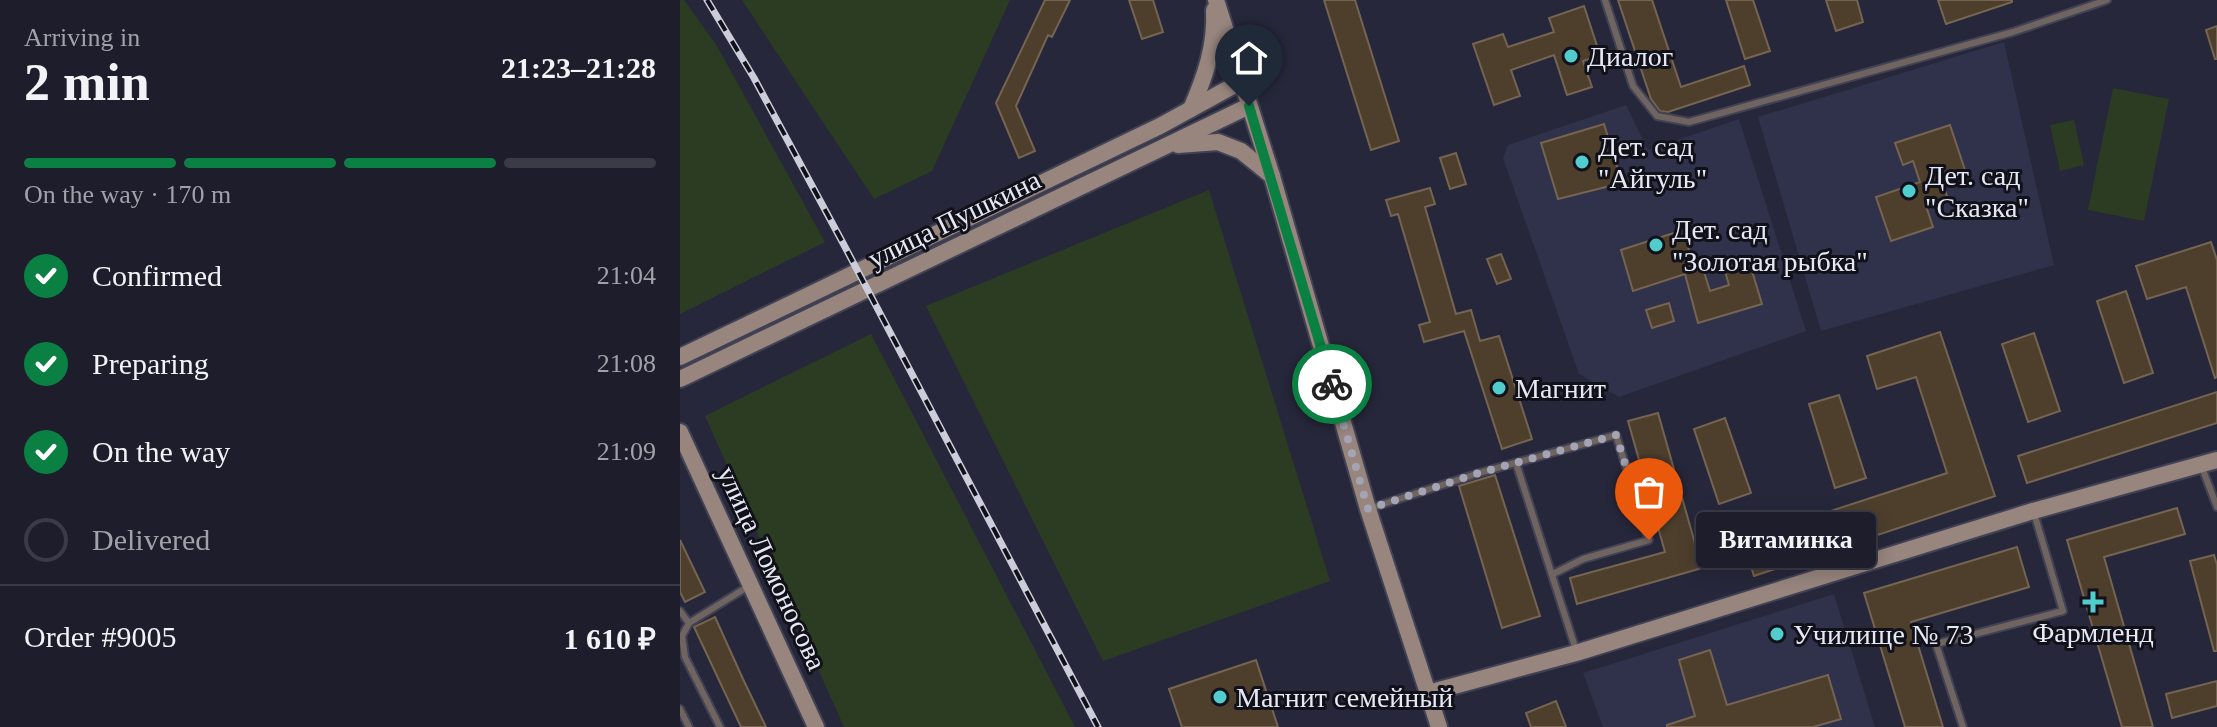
<!DOCTYPE html>
<meta charset="utf-8">
<style>
body{margin:0;font-family:"Times New Roman",serif;background:#252634;color:#f1f3f6;height:100vh;display:flex;flex-direction:column;font-size:30px;white-space:nowrap}
*{box-sizing:border-box;margin:0}
p{font-size:26px;color:#a0a2a9}
.icon{flex:none;width:44px;height:44px;fill:none;stroke:currentColor;stroke-width:2;stroke-linecap:round;stroke-linejoin:round}
.map{position:relative;flex:1;overflow:hidden}
.drawer{display:flex;flex-direction:column;background:#1d1d2c;width:680px}
.drawer>*{flex:none}
.pin{position:absolute;display:grid;place-items:center;width:68px;height:68px;color:#fff;margin:-82px -34px;border-radius:50% 50% 50% 0;rotate:-45deg;box-shadow:0 0 8px #0007}
.pin .icon{rotate:45deg}
.courier{position:absolute;display:grid;place-items:center;width:80px;height:80px;margin:-40px;border:6px solid #0b8043;border-radius:50%;background:#fff;color:#222;box-shadow:0 2px 10px #0007}
.bubble{position:absolute;height:56px;border-radius:8px;background:#1d1d2c;box-shadow:0 4px 20px #0003,0 0 0 2px #3b3b48;font-size:26px;font-weight:700;line-height:56px;text-align:center}
.summary em{font-style:normal;font-weight:700}
.summary div{display:flex;flex-direction:column-reverse}
.summary{display:flex;align-items:center;justify-content:space-between;height:136px;padding:0 24px}
h1{font-size:52px;font-weight:700;line-height:60px}
.bar{display:grid;grid-template-columns:repeat(4,1fr);gap:12px 8px;align-content:center;height:96px;padding:0 24px}
.bar i{height:10px;border-radius:6px;background:#3b3b48}
.bar .selected{background:#0b8043}
.bar p{grid-column:span 4}
.line{display:flex;align-items:center;gap:20px;padding:0 24px;border-top:2px solid #3b3b48}
.line div{flex:1}
ol{padding:0 24px;list-style:none}
li{display:flex;align-items:center;gap:24px;height:88px}
li p{margin-inline-start:auto}
li .icon{padding:8px;border-radius:50%;background:#0b8043;color:#fff;stroke-width:4}
li:last-child{color:#a0a2a9}
li i{width:44px;height:44px;border:4px solid #3b3b48;border-radius:50%}
main{display:flex;flex:1;min-height:0}
.map>svg:first-child{display:block}
.built{fill:#30314a}
.green{fill:#2b3c23}
.building{fill:#4e3f2d;stroke:#746451;stroke-width:2}
.lines{fill:none;stroke-linecap:round;stroke-linejoin:round}
.lane-casing{stroke:#424255;stroke-width:10}
.secondary-casing{stroke:#424255;stroke-width:20}
.lane{stroke:#6f6460;stroke-width:6}
.secondary{stroke:#97857e;stroke-width:16}
.rail-casing{stroke:#cccddb;stroke-width:7}
.rail{stroke:#11111a;stroke-width:4;stroke-dasharray:12;stroke-linecap:butt}
.done{stroke:#a4a4b4;stroke-width:8;stroke-dasharray:0 14.4}
.route{stroke:#0b8043;stroke-width:10}
.poi-dot{fill:#52cdcd;stroke:#11111a;stroke-width:3}
.labels{text-anchor:middle;dominant-baseline:central;stroke-width:6;stroke-linejoin:round;paint-order:stroke}
.poi-label{font-size:28px;fill:#e7e8f5;stroke:#11111a;text-anchor:start}
.street-label{font-size:28px;fill:#e7e8f5;stroke:#11111a}
</style>
<main>
<section class="drawer">
<div class="summary"><div><h1>2 min</h1><p>Arriving in</p></div><em>21:23–21:28</em></div>
<div class="bar"><i class="selected"></i><i class="selected"></i><i class="selected"></i><i></i><p>On the way · 170 m</p></div>
<ol>
<li><svg class="icon" aria-label="check" viewBox="0 0 24 24"><path d="M5 12l5 5 9-10"/></svg>Confirmed<p>21:04</p></li>
<li><svg class="icon" aria-label="check" viewBox="0 0 24 24"><path d="M5 12l5 5 9-10"/></svg>Preparing<p>21:08</p></li>
<li><svg class="icon" aria-label="check" viewBox="0 0 24 24"><path d="M5 12l5 5 9-10"/></svg>On the way<p>21:09</p></li>
<li><i></i>Delivered</li>
</ol>
<div class="line" style="height:104px"><div>Order #9005</div><b>1 610 ₽</b></div>
</section>
<div class="map">
<svg width="1537" height="727" viewBox="0 0 1537 727">
<rect width="100%" height="100%" fill="#27273b"/>
<g class="built">
<polygon points="1324,42 1374,265 1141,331 1078,117"/>
<polygon points="946,105 968,150 1059,119 1126,331 939,397 899,374 823,158 828,145"/>
<polygon points="1154,594 1195,727 923,727 903,673"/>
</g>
<g class="green">
<polygon points="0,0 4,0 37,46 145,242 0,314"/>
<polygon points="62,0 330,0 252,171 194,199"/>
<polygon points="1433,88 1489,99 1464,221 1408,210"/>
<polygon points="1394,120 1404,165 1380,171 1370,125"/>
<polygon points="529,190 650,581 423,661 246,306"/>
<polygon points="191,334 395,727 164,727 25,416"/>
</g>
<g class="building">
<polygon points="365,0 390,0 372,37 368,35 336,106 355,151 339,158 316,103"/>
<polygon points="449,0 473,0 483,32 462,39"/>
<polygon points="644,0 675,0 719,141 691,150"/>
<polygon points="938,0 972,0 1001,87 1064,66 1070,85 988,112 980,111 971,99"/>
<polygon points="1046,0 1073,0 1090,51 1065,59"/>
<polygon points="1146,0 1177,0 1183,22 1156,31"/>
<polygon points="1258,0 1332,0 1332,2 1266,24"/>
<polygon points="904,6 920,55 903,61 912,87 887,95 874,55 831,70 840,96 814,105 793,44 823,34 828,47 874,32 869,18"/>
<polygon points="1537,26 1537,59 1535,59 1526,30"/>
<polygon points="924,124 942,183 878,199 861,143"/>
<polygon points="1270,125 1285,170 1261,178 1268,199 1246,206 1253,227 1211,241 1196,197 1240,182 1233,161 1223,165 1215,143"/>
<polygon points="776,153 786,184 770,189 760,158"/>
<polygon points="750,188 755,204 745,207 776,314 791,310 800,341 819,336 852,439 822,449 784,331 744,342 739,325 750,322 718,214 711,216 706,200"/>
<polygon points="1003,230 1015,271 1023,269 1030,291 1049,285 1044,268 1069,261 1082,304 1018,323 1005,274 953,291 941,250"/>
<polygon points="1531,242 1537,260 1537,377 1535,378 1506,287 1467,299 1456,266"/>
<polygon points="821,254 831,279 817,284 807,259"/>
<polygon points="1446,291 1473,373 1444,383 1417,301"/>
<polygon points="989,303 994,321 972,328 966,310"/>
<polygon points="1260,332 1315,496 1074,576 1062,540 1267,473 1236,377 1197,389 1187,356"/>
<polygon points="1354,333 1380,411 1348,422 1322,344"/>
<polygon points="1537,392 1537,423 1347,483 1338,456"/>
<polygon points="1159,395 1186,478 1155,488 1129,404"/>
<polygon points="978,413 1022,568 897,604 890,578 985,552 948,421"/>
<polygon points="1045,418 1071,493 1039,504 1014,429"/>
<polygon points="815,475 860,616 822,628 779,486"/>
<polygon points="1497,508 1505,534 1424,557 1473,727 1442,727 1387,540"/>
<polygon points="0,540 25,592 5,602 0,592"/>
<polygon points="1337,547 1349,587 1231,622 1263,727 1225,727 1184,593"/>
<polygon points="1534,555 1537,565 1537,651 1534,651 1510,561"/>
<polygon points="35,617 63,679 86,727 61,727 14,627"/>
<polygon points="1030,650 1047,705 1148,675 1161,719 1133,727 987,727 987,725 1015,716 999,660"/>
<polygon points="576,660 598,727 502,727 489,689"/>
<polygon points="1537,681 1537,706 1492,718 1486,694"/>
<polygon points="876,701 886,727 851,727 846,713"/>
</g>
<g class="lines">
<g class="lane-casing">
<g id="lane">
<polyline points="925,0 953,86 977,116 1009,122 1333,32 1427,0"/>
<polyline points="836,463 896,650"/>
<polyline points="1521,465 1537,507"/>
<polyline points="691,508 799,473 936,435 969,540 903,559 873,574"/>
<polyline points="0,611 9,623 69,586"/>
<polyline points="9,623 2,636 5,657 40,727"/>
<polyline points="715,705 746,694"/>
<polyline points="0,709 9,727"/>
<polyline points="1283,727 1256,644 1383,611 1354,513"/>
</g>
</g>
<g class="secondary-casing">
<g id="secondary">
<polyline points="536,0 592,176 688,509 759,727"/>
<path d="M511 109C525 77 536 45 534 10"/>
<polyline points="498,145 538,142 561,151 592,176"/>
<polyline points="0,357 480,126 562,81"/>
<polyline points="0,379 569,106"/>
<polyline points="0,432 136,727"/>
<polyline points="748,693 896,653 1353,511 1537,460"/>
</g>
</g>
<use href="#lane" class="lane"/>
<use href="#secondary" class="secondary"/>
<g class="rail-casing">
<polyline id="rail" points="27,0 74,78 164,245 418,727"/>
</g>
<use href="#rail" class="rail"/>
</g>
<g class="lines">
<polyline class="done" points="652,384 688,509 799,473 936,435 969,540"/>
<polyline class="route" points="569,106 652,384"/>
</g>
<g class="poi-dot">
<circle cx="891" cy="56" r="8"/>
<circle cx="902" cy="162" r="8"/>
<circle cx="1229" cy="191" r="8"/>
<circle cx="976" cy="245" r="8"/>
<circle cx="819" cy="388" r="8"/>
<path d="M1409 590h8v8h8v8h-8v8h-8v-8h-8v-8h8z"/>
<circle cx="1097" cy="634" r="8"/>
<circle cx="540" cy="697" r="8"/>
</g>
<g class="labels">
<g class="poi-label">
<text x="907" y="56">Диалог</text>
<text x="918" y="146">Дет. сад<tspan x="918" dy="32">"Айгуль"</tspan></text>
<text x="1245" y="175">Дет. сад<tspan x="1245" dy="32">"Сказка"</tspan></text>
<text x="992" y="229">Дет. сад<tspan x="992" dy="32">"Золотая рыбка"</tspan></text>
<text x="835" y="388">Магнит</text>
<text x="1413" y="632" text-anchor="middle">Фармленд</text>
<text x="1113" y="634">Училище № 73</text>
<text x="556" y="697">Магнит семейный</text>
</g>
<g class="street-label">
<text transform="translate(274 219) rotate(-26)">улица Пушкина</text>
<text transform="translate(92 568) rotate(65)">улица Ломоносова</text>
</g>
</g>
</svg>
<div class="pin" style="left:969px;top:540px;background:#ea580c"><svg class="icon" aria-label="bag" viewBox="0 0 24 24"><path d="M5 8h14l-1 12H6zM9 8a3 3 0 0 1 6 0"/></svg></div>
<div class="pin" style="left:569px;top:106px;background:#1f2937"><svg class="icon" aria-label="home" viewBox="0 0 24 24"><path d="M3 11l9-7 9 7M6 9v11h12V9"/></svg></div>
<div class="courier" style="left:652px;top:384px"><svg class="icon" aria-label="bike" viewBox="0 0 24 24"><circle cx="6" cy="16" r="4"/><circle cx="18" cy="16" r="4"/><path d="M6 16l4-8h5l3 8M10 8l3 8H6M13 5h3"/></svg></div>
<div class="bubble" style="left:1016px;top:512px;width:180px">Витаминка</div>
</div>
</main>
